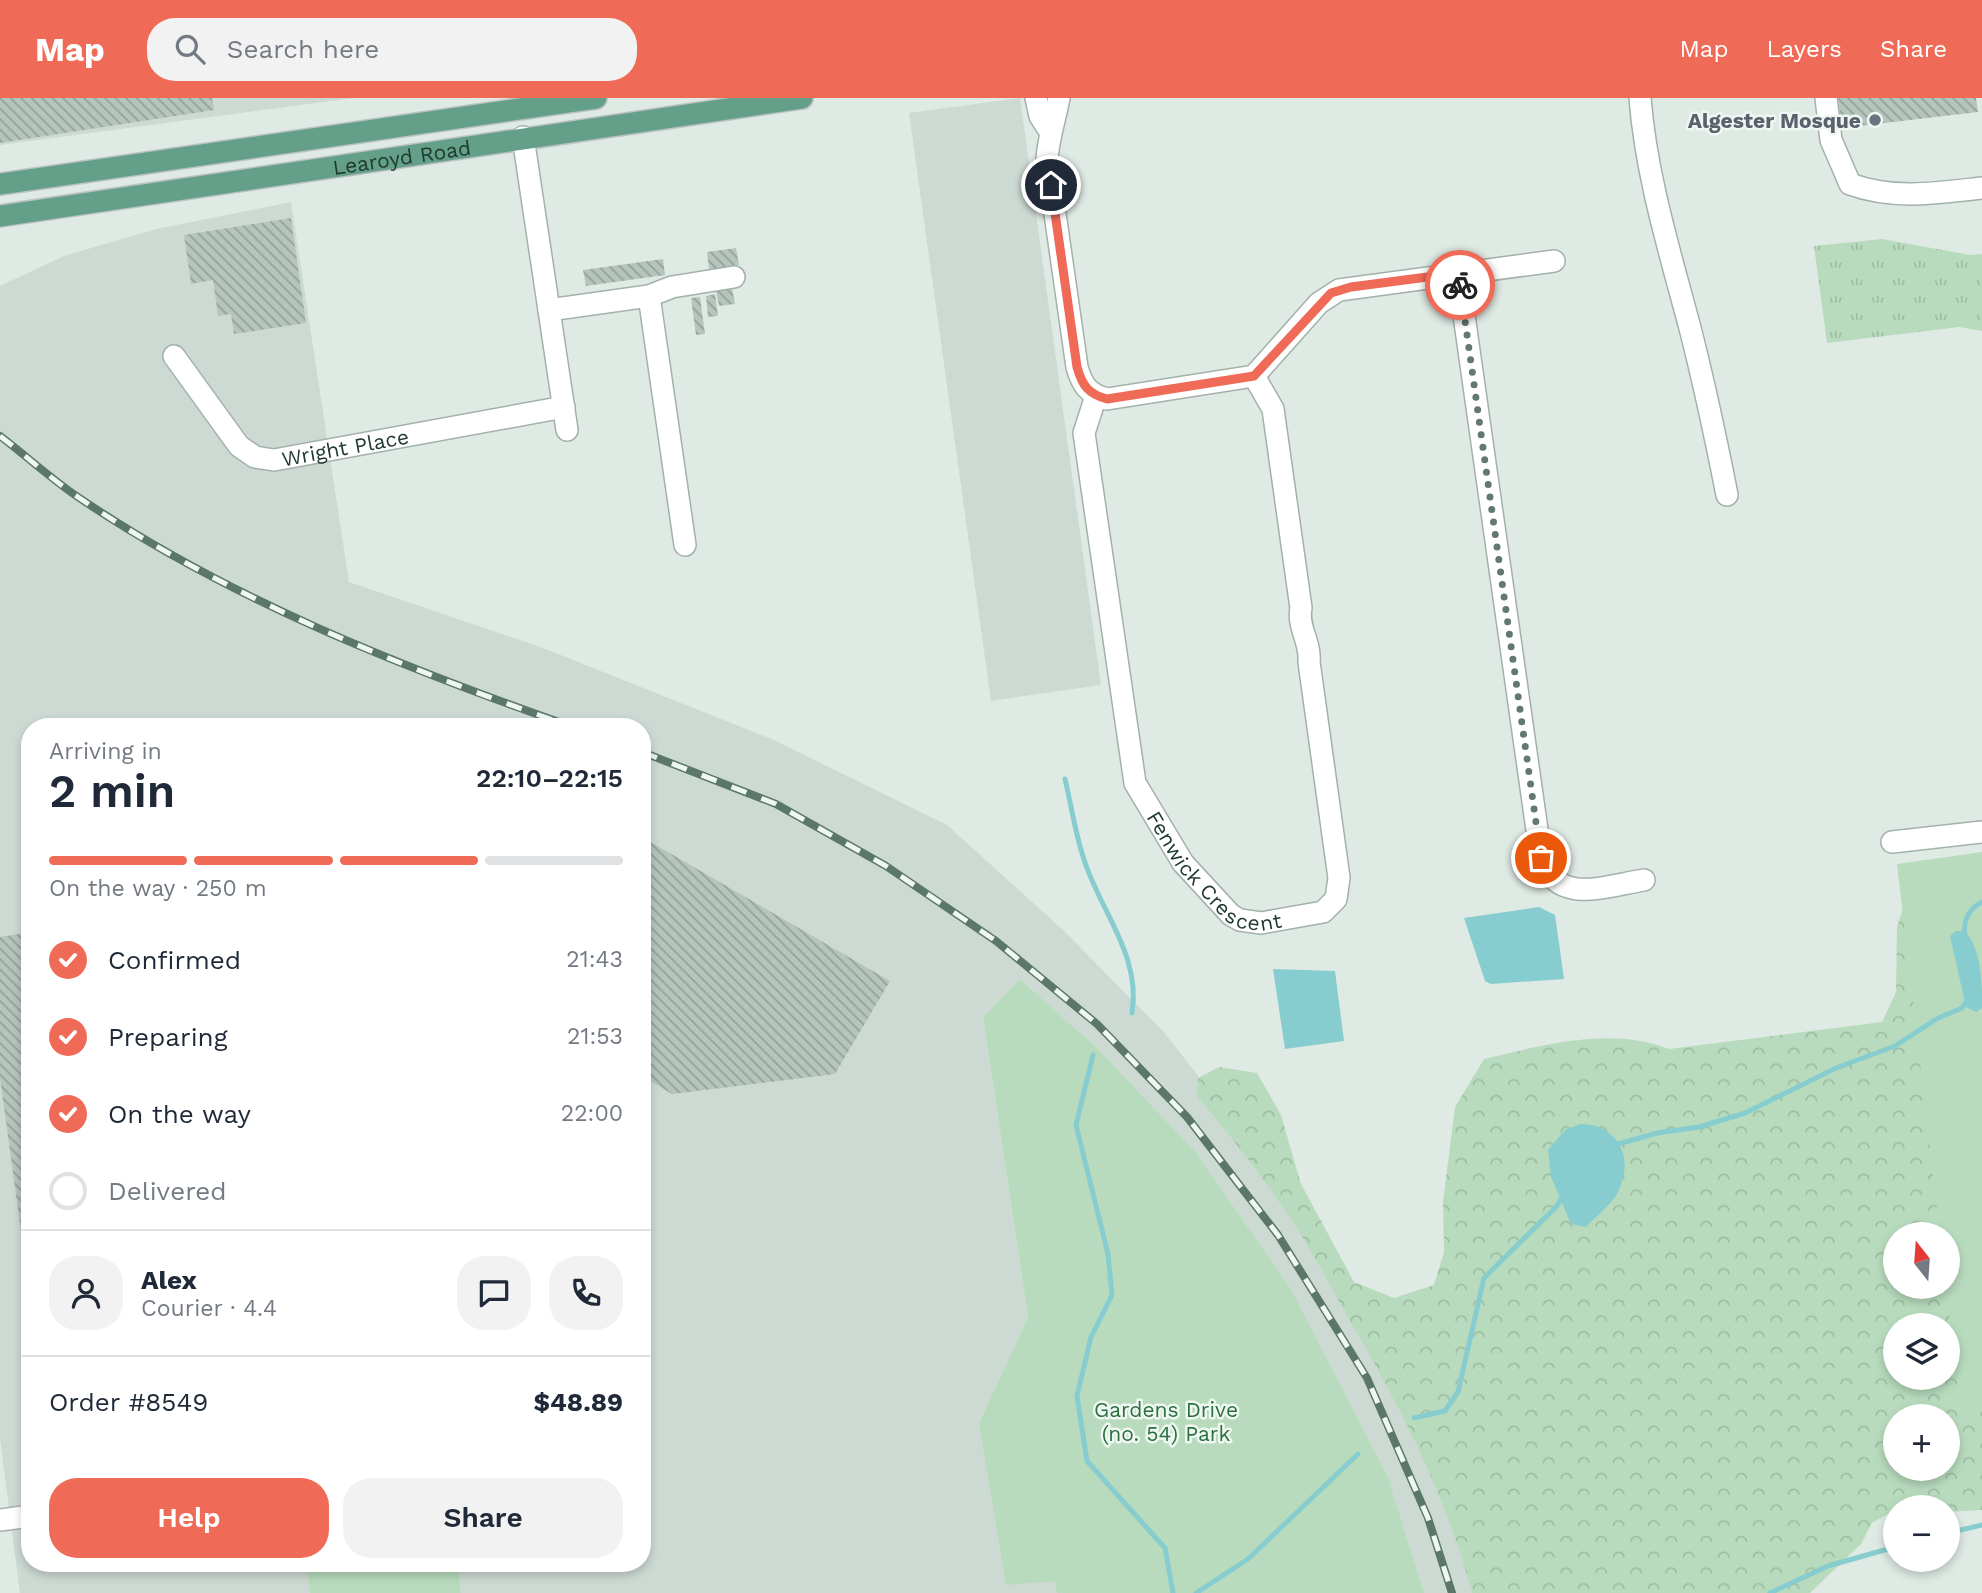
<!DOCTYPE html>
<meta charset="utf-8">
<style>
body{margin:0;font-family:"Work Sans",sans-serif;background:#f2f2f3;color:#1f2937;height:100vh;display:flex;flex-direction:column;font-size:26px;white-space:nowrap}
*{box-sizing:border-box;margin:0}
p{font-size:23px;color:#747a83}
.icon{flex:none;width:38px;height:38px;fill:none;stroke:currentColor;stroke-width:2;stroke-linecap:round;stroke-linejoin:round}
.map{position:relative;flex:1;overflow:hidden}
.details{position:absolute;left:21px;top:620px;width:630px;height:854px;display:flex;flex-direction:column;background:#fff;border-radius:28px;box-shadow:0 4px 10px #0003}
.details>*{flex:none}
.needle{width:46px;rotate:343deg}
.tools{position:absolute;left:1883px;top:1124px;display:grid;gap:14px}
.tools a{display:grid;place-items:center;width:77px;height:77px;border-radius:50%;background:#fff;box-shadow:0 4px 10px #0003;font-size:35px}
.pin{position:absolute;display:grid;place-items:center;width:60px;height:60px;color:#fff;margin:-30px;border:4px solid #fff;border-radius:50%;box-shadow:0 2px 7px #0007}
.courier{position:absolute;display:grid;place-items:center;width:70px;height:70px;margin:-35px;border:5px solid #f06b57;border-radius:50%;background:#fff;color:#222;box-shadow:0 2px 9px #0007}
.summary em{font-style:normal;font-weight:600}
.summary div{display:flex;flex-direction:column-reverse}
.summary{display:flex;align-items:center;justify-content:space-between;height:119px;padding:0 28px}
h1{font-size:46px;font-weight:600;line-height:52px}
.bar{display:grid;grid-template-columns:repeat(4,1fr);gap:10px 7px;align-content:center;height:84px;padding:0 28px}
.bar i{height:9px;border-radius:5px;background:#e0e1e3}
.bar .current{background:#f06b57}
.bar p{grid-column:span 4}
.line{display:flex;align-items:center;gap:18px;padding:0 28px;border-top:2px solid #e0e1e3}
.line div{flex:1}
.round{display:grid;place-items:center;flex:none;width:74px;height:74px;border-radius:28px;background:#f2f2f3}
ol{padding:0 28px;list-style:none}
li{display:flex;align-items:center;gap:21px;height:77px}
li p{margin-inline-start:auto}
li .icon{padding:7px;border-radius:50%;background:#f06b57;color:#fff;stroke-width:4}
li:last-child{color:#747a83}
li i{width:38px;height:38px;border:4px solid #e0e1e3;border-radius:50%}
.primary-button{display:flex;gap:14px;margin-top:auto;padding:14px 28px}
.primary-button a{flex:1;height:80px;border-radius:28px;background:#f06b57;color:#fff;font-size:28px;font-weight:600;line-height:80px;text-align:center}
.primary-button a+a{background:#f2f2f3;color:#1f2937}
header{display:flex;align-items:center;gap:42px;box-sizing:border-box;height:98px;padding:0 35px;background:#f06b57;color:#fff}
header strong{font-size:33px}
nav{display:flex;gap:38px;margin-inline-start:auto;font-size:24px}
.search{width:490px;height:63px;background:#f2f2f3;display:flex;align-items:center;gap:18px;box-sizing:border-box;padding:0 24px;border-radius:28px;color:#747a83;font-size:26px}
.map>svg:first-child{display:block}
.built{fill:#cddad3}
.grass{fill:url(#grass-tufts)}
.forest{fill:url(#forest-crowns);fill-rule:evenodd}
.park{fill:#b8dbbd}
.water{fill:#87cdcf}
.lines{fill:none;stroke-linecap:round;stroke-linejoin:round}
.stream{stroke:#87cdcf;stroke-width:5}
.building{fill:url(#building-back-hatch)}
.minor-casing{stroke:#a2b2aa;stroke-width:24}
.major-casing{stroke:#bcc4c1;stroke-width:24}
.minor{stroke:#fff;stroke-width:21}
.major{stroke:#649f89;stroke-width:21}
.rail-casing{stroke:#5b766b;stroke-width:8}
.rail{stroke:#eff7f2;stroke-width:5;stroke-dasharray:16;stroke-linecap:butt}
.done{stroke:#63786f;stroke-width:7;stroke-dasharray:0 12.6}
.route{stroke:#f06b57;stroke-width:9}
.worship-dot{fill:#6b7280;stroke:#eff7f2;stroke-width:2.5}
.labels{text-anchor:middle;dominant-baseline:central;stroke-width:5;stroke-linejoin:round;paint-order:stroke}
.worship-label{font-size:21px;font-weight:bold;fill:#5b616d;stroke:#eff7f2;text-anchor:end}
.street-label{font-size:21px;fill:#203a30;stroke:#eff7f2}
.park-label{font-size:21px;fill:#2b703e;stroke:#eff7f2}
</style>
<header>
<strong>Map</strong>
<div class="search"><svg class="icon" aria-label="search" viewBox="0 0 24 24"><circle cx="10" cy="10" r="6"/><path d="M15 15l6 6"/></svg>Search here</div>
<nav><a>Map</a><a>Layers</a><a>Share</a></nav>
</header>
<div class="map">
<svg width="1982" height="1495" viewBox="0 0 1982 1495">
<defs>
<pattern id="grass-tufts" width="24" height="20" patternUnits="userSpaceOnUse" patternTransform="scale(1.75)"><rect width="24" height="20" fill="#b8dbbd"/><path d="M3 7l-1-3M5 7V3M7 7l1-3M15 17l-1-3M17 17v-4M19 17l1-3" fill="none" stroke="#9ebda3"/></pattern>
<pattern id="forest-crowns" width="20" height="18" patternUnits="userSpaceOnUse" patternTransform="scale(1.75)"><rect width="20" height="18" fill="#b8dbbd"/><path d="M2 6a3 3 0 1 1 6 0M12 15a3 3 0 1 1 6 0" fill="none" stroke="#9ebda3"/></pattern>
<pattern id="building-back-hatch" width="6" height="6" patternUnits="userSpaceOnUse" patternTransform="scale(1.75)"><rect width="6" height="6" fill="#b5c5bd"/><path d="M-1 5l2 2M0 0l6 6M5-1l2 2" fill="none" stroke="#93a19a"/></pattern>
</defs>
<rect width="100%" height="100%" fill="#dfeae4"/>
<g class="built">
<polygon points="0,0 354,0 0,47"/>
<polygon points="1020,0 1101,587 991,603 909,15"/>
<polygon points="291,104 349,484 543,550 774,642 947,727 1062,831 1163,933 1249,1043 1377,1246 1485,1495 1424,1495 1388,1379 1291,1191 1195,1053 1096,949 1020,881 983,921 1028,1219 979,1325 1056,1483 1057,1495 461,1495 458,1465 642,1465 642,628 30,628 30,1465 306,1465 310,1495 20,1495 0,1341 0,188 64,158 156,131"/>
</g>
<polygon class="grass" points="1882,141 1970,157 1982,156 1982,233 1959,229 1827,245 1814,148"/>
<path class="forest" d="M1982 754V1412L1948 1414V1409H1895V1412L1872 1425 1861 1446 1810 1495H1472C1446 1396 1399 1306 1347 1218 1328 1184 1310 1149 1288 1117 1260 1075 1229 1036 1197 998L1198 980 1219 969 1257 975 1281 1017 1301 1086 1354 1184 1394 1200 1434 1187 1444 1154 1443 1104 1455 1009 1484 961C1544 947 1610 928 1669 951L1882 924 1896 894 1897 829 1911 785ZM1895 1136H1948V1188H1895ZM1895 1227H1948V1279H1895ZM1895 1318H1948V1370H1895Z"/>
<g class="park">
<polygon points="1982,754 1982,1307 1960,1312 1946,1188 1948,1136 1940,1136 1897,766"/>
<polygon points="1020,881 1096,949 1195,1053 1291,1191 1388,1379 1424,1495 1057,1495 1055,1483 1006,1487 979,1325 1028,1219 983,920"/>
<polygon points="306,1465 458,1465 461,1495 310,1495"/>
</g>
<g class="water">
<polygon points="1539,809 1555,817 1564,881 1491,886 1485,883 1464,820"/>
<path d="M1956 833H1965C1982 853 1982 885 1982 910L1976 914 1966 909 1950 838Z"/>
<polygon points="1273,871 1335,873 1344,943 1285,951"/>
<path d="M1580 1026C1619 1026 1636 1062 1617 1096 1609 1109 1596 1118 1586 1129L1571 1126 1551 1079 1548 1052 1565 1032Z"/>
</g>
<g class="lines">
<g class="stream">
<path d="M1065 681C1072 710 1076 742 1087 770 1105 819 1141 861 1132 915"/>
<path d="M1965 838C1963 822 1968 811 1982 804"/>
<polyline points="1093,957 1076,1027 1108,1156 1112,1197 1091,1239 1077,1298 1087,1363 1165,1450 1173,1495"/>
<polyline points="1615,1047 1657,1035 1699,1029 1745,1015 1836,970 1895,948 1938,920 1962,910 1967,902"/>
<polyline points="1414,1320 1445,1313 1458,1294 1484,1180 1556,1109 1564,1097"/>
<polyline points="1948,1435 1982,1427"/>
<polyline points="1196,1495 1248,1461 1358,1356"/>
<polyline points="1770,1495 1828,1468 1895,1449"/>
</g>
</g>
<g class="building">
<polygon points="0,0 212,0 214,12 0,45"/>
<polygon points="1838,0 1976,0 1978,14 1842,30"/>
<polygon points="291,120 306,225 234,236 231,216 218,218 213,182 191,186 184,137"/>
<polygon points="736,150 739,167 709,171 707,154"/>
<polygon points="663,161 665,177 586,188 583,172"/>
<polygon points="732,190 735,206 719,208 716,193"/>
<polygon points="715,196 718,218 708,219 706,198"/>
<polygon points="700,199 705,236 696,237 691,200"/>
<polygon points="642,739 890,883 835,976 672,996 642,978"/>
<polygon points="30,834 30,1184 28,1184 0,980 0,839"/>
</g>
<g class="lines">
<g class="minor-casing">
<g id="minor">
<polyline points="1036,0 1040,18 1049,32"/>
<path d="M1059 0C1055 21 1049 38 1047 60L1077 269C1082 287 1088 296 1107 301L1254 278 1319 205 1339 192 1554 163"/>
<path d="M1640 0C1646 77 1670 155 1690 230 1704 285 1716 341 1727 397"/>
<path d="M1826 0 1831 42 1850 86C1893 102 1937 95 1982 90"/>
<polyline points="523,39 567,332"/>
<path d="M1458 175 1541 760C1557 808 1605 788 1644 782"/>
<polyline points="649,198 672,189 734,179"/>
<polyline points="549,212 649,198 685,447"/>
<path id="s1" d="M174 258 239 348 255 359 274 362 564 309"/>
<path id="s2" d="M1096 298 1084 335 1135 685 1183 765 1231 817 1240 822 1261 825 1323 814 1336 801 1339 780 1309 564C1311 544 1297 529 1301 510L1273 311 1254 278"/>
<polyline points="1892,744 1982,734"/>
<polyline points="0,1422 30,1418"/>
</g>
</g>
<g class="major-casing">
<g id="major">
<polyline points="0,86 596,0"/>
<path id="s3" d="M0 118 802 0"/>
</g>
</g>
<use href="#minor" class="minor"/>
<use href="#major" class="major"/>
<g class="rail-casing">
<g id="rail">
<path d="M0 338C25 357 49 379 75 397 226 500 399 568 570 628"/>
<polyline points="642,654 776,706 886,768 996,843 1097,926 1187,1019 1278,1137 1367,1280 1428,1420 1452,1495"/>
</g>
</g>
<use href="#rail" class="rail"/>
</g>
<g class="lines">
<polyline class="done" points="1460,187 1541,760"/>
<path class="route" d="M1051 87 1077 269C1082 287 1088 296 1107 301L1254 278 1331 195 1351 189 1458 175 1460 187"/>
</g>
<circle class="worship-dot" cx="1875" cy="22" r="7"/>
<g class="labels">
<g class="worship-label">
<text x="1861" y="22">Algester Mosque</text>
</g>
<g class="street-label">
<text stroke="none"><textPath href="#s3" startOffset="406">Learoyd Road</textPath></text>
<text stroke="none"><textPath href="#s1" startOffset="222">Wright Place</textPath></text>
<text stroke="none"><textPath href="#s2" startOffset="518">Fenwick Crescent</textPath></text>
</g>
<g class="park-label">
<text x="1166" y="1311">Gardens Drive<tspan x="1166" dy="24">(no. 54) Park</tspan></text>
</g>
</g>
</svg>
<div class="tools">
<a><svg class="needle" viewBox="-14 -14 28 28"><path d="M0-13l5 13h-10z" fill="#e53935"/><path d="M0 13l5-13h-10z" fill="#747a83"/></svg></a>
<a><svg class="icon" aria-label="layers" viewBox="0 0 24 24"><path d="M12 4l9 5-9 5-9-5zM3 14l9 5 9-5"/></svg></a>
<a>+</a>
<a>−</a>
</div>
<div class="pin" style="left:1541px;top:760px;background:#ea580c"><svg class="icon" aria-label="bag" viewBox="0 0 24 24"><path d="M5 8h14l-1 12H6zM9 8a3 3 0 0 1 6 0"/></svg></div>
<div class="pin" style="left:1051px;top:87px;background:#1f2937"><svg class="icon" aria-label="home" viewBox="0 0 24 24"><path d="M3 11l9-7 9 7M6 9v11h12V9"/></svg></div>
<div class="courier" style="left:1460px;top:187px"><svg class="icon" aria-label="bike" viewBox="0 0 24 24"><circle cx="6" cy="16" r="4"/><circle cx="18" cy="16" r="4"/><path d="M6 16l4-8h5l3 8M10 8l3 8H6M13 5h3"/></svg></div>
<section class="details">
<div class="summary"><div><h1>2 min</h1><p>Arriving in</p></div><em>22:10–22:15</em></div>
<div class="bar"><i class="current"></i><i class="current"></i><i class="current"></i><i></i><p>On the way · 250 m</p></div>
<ol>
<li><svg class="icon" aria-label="check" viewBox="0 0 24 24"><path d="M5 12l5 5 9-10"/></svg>Confirmed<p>21:43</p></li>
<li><svg class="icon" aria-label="check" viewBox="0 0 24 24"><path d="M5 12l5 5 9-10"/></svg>Preparing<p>21:53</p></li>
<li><svg class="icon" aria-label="check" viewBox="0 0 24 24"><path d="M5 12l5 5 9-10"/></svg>On the way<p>22:00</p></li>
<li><i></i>Delivered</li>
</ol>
<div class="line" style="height:126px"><a class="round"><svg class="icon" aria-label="person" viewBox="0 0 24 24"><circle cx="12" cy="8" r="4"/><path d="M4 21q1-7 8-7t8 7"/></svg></a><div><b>Alex</b><p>Courier · 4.4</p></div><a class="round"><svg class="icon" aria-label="chat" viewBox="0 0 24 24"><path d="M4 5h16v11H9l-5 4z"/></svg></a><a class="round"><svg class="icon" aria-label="phone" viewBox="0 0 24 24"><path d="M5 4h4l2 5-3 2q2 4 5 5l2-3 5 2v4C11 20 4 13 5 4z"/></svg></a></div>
<div class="line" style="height:91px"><div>Order #8549</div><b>$48.89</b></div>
<div class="primary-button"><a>Help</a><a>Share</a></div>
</section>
</div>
